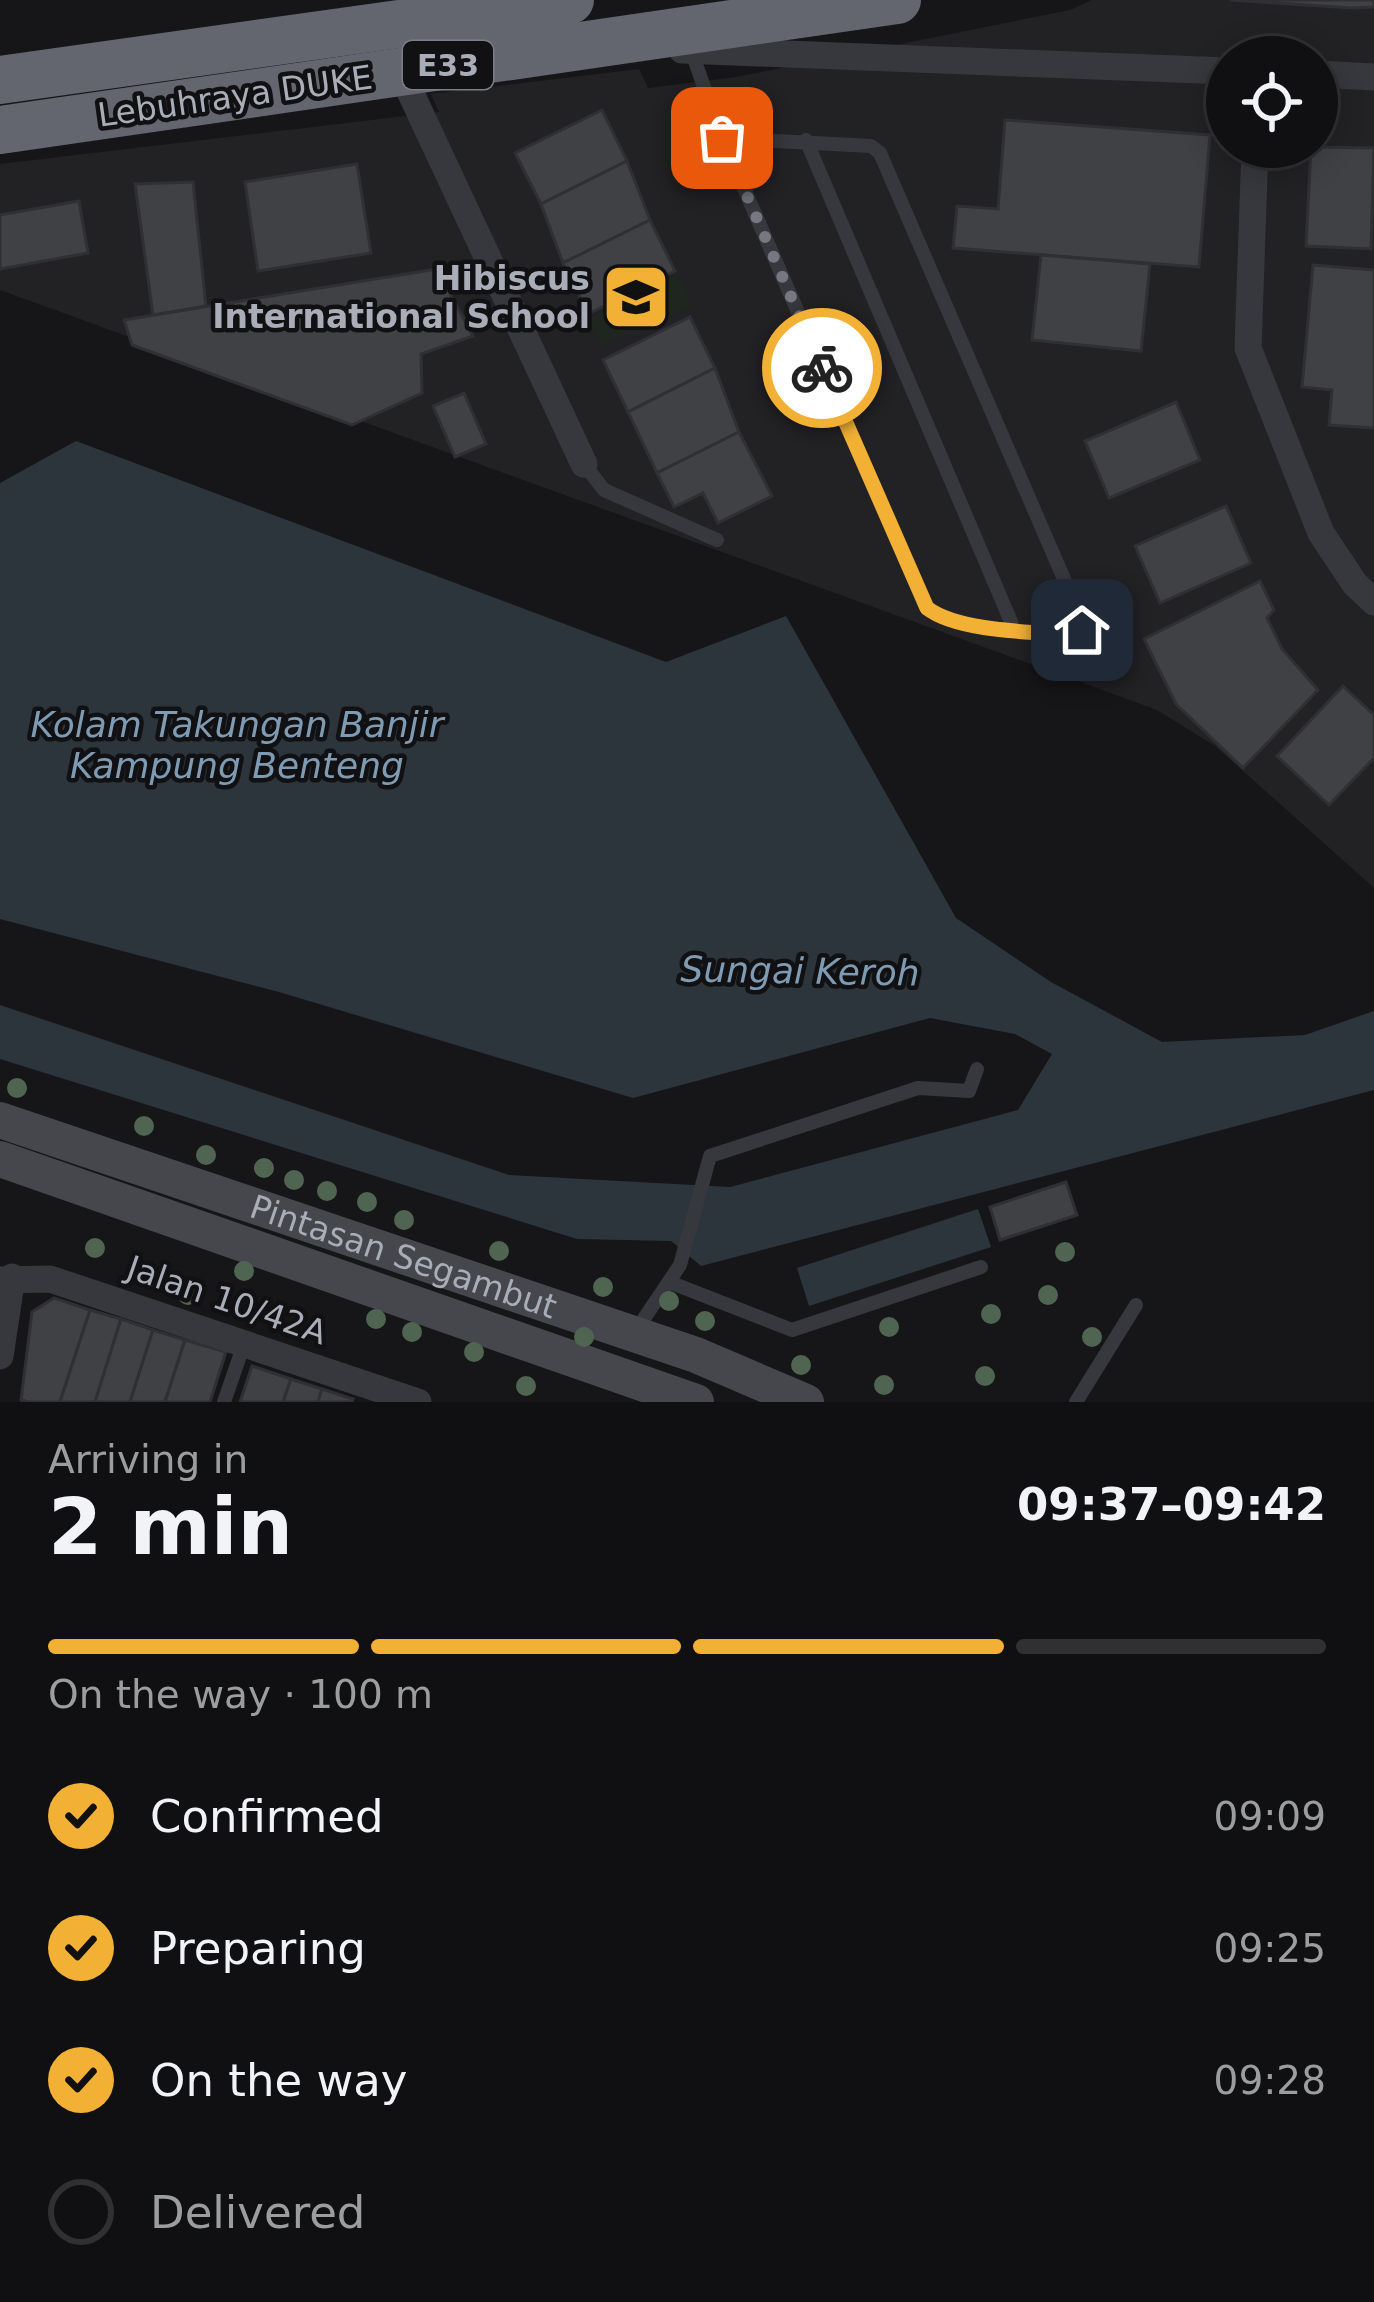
<!DOCTYPE html>
<meta charset="utf-8">
<style>
body{margin:0;font-family:"DejaVu Sans",sans-serif;background:#1e1e20;color:#f1f3f6;height:100vh;display:flex;flex-direction:column;font-size:45px;white-space:nowrap}
*{box-sizing:border-box;margin:0}
p{font-size:39px;color:#9c9d9f}
.icon{flex:none;width:66px;height:66px;fill:none;stroke:currentColor;stroke-width:2;stroke-linecap:round;stroke-linejoin:round}
.map{position:relative;height:1402px;overflow:hidden}
.details{display:flex;flex-direction:column;background:#101012;flex:1}
.details>*{flex:none}
.controls{position:absolute;left:1206px;top:36px;display:grid;gap:24px}
.controls a{display:grid;place-items:center;width:132px;height:132px;border-radius:50%;background:#101012;box-shadow:0 6px 30px #0003,0 0 0 3px #303032;font-size:60px}
.pin{position:absolute;display:grid;place-items:center;width:102px;height:102px;color:#fff;margin:-51px;border-radius:24px;box-shadow:0 6px 18px #0006}
.courier{position:absolute;display:grid;place-items:center;width:120px;height:120px;margin:-60px;border:9px solid #f2b134;border-radius:50%;background:#fff;color:#222;box-shadow:0 3px 15px #0007}
.summary em{font-style:normal;font-weight:600}
.summary div{display:flex;flex-direction:column-reverse}
.summary{display:flex;align-items:center;justify-content:space-between;height:204px;padding:0 48px}
h1{font-size:78px;font-weight:600;line-height:90px}
.bar{display:grid;grid-template-columns:repeat(4,1fr);gap:18px 12px;align-content:center;height:144px;padding:0 48px}
.bar i{height:15px;border-radius:9px;background:#303032}
.bar .current{background:#f2b134}
.bar p{grid-column:span 4}
ol{padding:0 48px;list-style:none}
li{display:flex;align-items:center;gap:36px;height:132px}
li p{margin-inline-start:auto}
li .icon{padding:12px;border-radius:50%;background:#f2b134;color:#111;stroke-width:4}
li:last-child{color:#9c9d9f}
li i{width:66px;height:66px;border:6px solid #303032;border-radius:50%}
.map>svg:first-child{display:block}
.built{fill:#222225;fill-rule:evenodd}
.green{fill:#1e261f}
.water{fill:#2c353c}
.building{fill:#404145;stroke:#303034;stroke-width:3}
.lines{fill:none;stroke-linecap:round;stroke-linejoin:round}
.lane{stroke:#37383d;stroke-width:14}
.street{stroke:#37383d;stroke-width:27}
.secondary{stroke:#45474d;stroke-width:36}
.highway{stroke:#63666e;stroke-width:48}
.tree{fill:#506452}
.done{stroke:#757880;stroke-width:12;stroke-dasharray:0 21.6}
.route{stroke:#f2b134;stroke-width:15}
.labels{text-anchor:middle;dominant-baseline:central;stroke-width:9;stroke-linejoin:round;paint-order:stroke}
.shield{fill:#111113;stroke:#7b7e86;stroke-width:3}
.shield-label{font-size:30px;font-weight:bold;fill:#a8adb8}
.street-label{font-size:33px;fill:#a8adb8;stroke:#111113}
.poi-label{font-size:33px;font-weight:bold;fill:#a8adb8;stroke:#111113;text-anchor:end}
.water-label{font-size:36px;font-style:italic;fill:#7f9bb3;stroke:#111113}
</style>
<div class="map">
<svg width="1374" height="1402" viewBox="0 0 1374 1402">
<rect width="100%" height="100%" fill="#161618"/>
<path class="built" d="M1092 0H1374V888L1215 746 1157 710 0 290V164L439 112 431 94 639 69 648 88 736 77 1070 10ZM1227 57H1317V147H1227Z"/>
<polygon class="green" points="679,275 693,306 602,346 587,319"/>
<g class="water">
<polygon points="76,441 666,662 786,616 956,918 1051,982 1162,1042 1305,1035 1374,1011 1374,1090 701,1266 671,1241 577,1239 0,1059 0,1005 509,1175 730,1187 1018,1110 1052,1054 1015,1034 930,1018 633,1098 279,992 0,919 0,483"/>
<polygon points="978,1209 991,1247 809,1306 797,1268"/>
</g>
<g class="building">
<polygon points="1230,0 1374,0 1374,7 1352,8"/>
<polygon points="602,110 627,161 541,204 515,153"/>
<polygon points="1005,120 1210,135 1199,267 953,248 957,206 998,209"/>
<polygon points="1311,147 1374,148 1371,249 1306,246"/>
<polygon points="627,161 650,220 563,263 541,204"/>
<polygon points="357,164 371,253 258,271 245,182"/>
<polygon points="193,182 206,306 153,315 135,184"/>
<polygon points="79,201 88,253 0,269 0,215"/>
<polygon points="650,220 675,271 588,314 563,263"/>
<polygon points="1041,255 1150,264 1141,351 1032,340"/>
<polygon points="1313,265 1374,270 1374,428 1329,425 1332,390 1302,387"/>
<polygon points="437,269 473,336 421,354 422,393 352,425 132,345 124,320"/>
<polygon points="690,317 715,368 628,412 603,360"/>
<polygon points="715,368 739,432 657,473 628,412"/>
<polygon points="464,393 486,444 455,457 433,406"/>
<polygon points="1176,402 1200,460 1109,498 1085,441"/>
<polygon points="739,432 772,496 718,523 703,493 674,507 657,473"/>
<polygon points="1226,506 1251,563 1160,603 1135,546"/>
<polygon points="1260,581 1274,610 1267,618 1282,649 1318,690 1243,768 1176,704 1144,639"/>
<polygon points="1343,686 1374,715 1374,758 1329,805 1277,756"/>
<polygon points="1066,1182 1077,1215 1000,1240 990,1207"/>
<polygon points="54,1298 90,1310 60,1402 29,1402 21,1400 32,1312"/>
<polygon points="90,1310 121,1319 95,1402 60,1402"/>
<polygon points="121,1319 153,1330 130,1402 95,1402"/>
<polygon points="153,1330 185,1340 165,1402 130,1402"/>
<polygon points="185,1340 226,1352 210,1402 165,1402"/>
<polygon points="252,1366 291,1379 283,1402 240,1402"/>
<polygon points="291,1379 322,1389 318,1402 283,1402"/>
<polygon points="322,1389 353,1399 352,1402 318,1402"/>
</g>
<g class="lines">
<g class="lane">
<path d="M691 50 722 138 927 608C957 632 1035 632 1074 635L1082 630 1083 623 880 153 871 146 722 138"/>
<polyline points="806,140 1015,631"/>
<polyline points="584,464 604,490 717,540"/>
<polyline points="669,1282 792,1330 981,1267"/>
<polyline points="635,1332 680,1265 710,1156 918,1088 969,1091 977,1069"/>
<polyline points="224,1402 244,1344"/>
<polyline points="1076,1402 1136,1305"/>
</g>
<g class="street">
<polyline points="682,50 1227,71"/>
<polyline points="1317,74 1374,77"/>
<polyline points="407,85 584,464"/>
<polyline points="1255,147 1248,348 1321,533 1355,584 1374,602"/>
<polyline points="0,1280 50,1279 418,1402"/>
<polyline points="0,1356 12,1277"/>
</g>
<g class="secondary">
<path id="s1" d="M0 1120 696 1355 806 1402"/>
<polyline points="0,1159 696,1402"/>
</g>
<g class="highway">
<polyline points="0,80 570,0"/>
<polyline points="0,130 897,0"/>
</g>
</g>
<g class="tree">
<circle cx="17" cy="1088" r="10"/>
<circle cx="144" cy="1126" r="10"/>
<circle cx="206" cy="1155" r="10"/>
<circle cx="264" cy="1168" r="10"/>
<circle cx="294" cy="1180" r="10"/>
<circle cx="327" cy="1191" r="10"/>
<circle cx="367" cy="1202" r="10"/>
<circle cx="404" cy="1220" r="10"/>
<circle cx="95" cy="1248" r="10"/>
<circle cx="499" cy="1251" r="10"/>
<circle cx="1065" cy="1252" r="10"/>
<circle cx="244" cy="1271" r="10"/>
<circle cx="603" cy="1287" r="10"/>
<circle cx="188" cy="1295" r="10"/>
<circle cx="1048" cy="1295" r="10"/>
<circle cx="669" cy="1301" r="10"/>
<circle cx="991" cy="1314" r="10"/>
<circle cx="376" cy="1319" r="10"/>
<circle cx="705" cy="1321" r="10"/>
<circle cx="889" cy="1327" r="10"/>
<circle cx="412" cy="1332" r="10"/>
<circle cx="584" cy="1337" r="10"/>
<circle cx="1092" cy="1337" r="10"/>
<circle cx="474" cy="1352" r="10"/>
<circle cx="801" cy="1365" r="10"/>
<circle cx="985" cy="1376" r="10"/>
<circle cx="884" cy="1385" r="10"/>
<circle cx="526" cy="1386" r="10"/>
</g>
<g class="lines">
<polyline class="done" points="722,138 822,368"/>
<path class="route" d="M822 368 927 608C958 632 1035 632 1074 635L1082 630"/>
</g>
<defs>
<g id="school-square" transform="scale(3.45)"><rect x="-9" y="-9" width="18" height="18" rx="4" fill="#f2b134" stroke="#111113"/><path d="M0-5L7-2L0 1L-7-2ZM-4 1L0 2.5L4 1V4Q0 6-4 4Z" fill="#111"/></g>
</defs>
<g fill-rule="evenodd">
<use href="#school-square" x="636" y="297"/>
</g>
<g class="labels">
<rect class="shield" x="403" y="41" width="90" height="48" rx="9"/>
<g class="shield-label">
<text x="448" y="65">E33</text>
</g>
<g class="street-label">
<text transform="translate(235 96) rotate(-8)">Lebuhraya DUKE</text>
<text stroke="none"><textPath href="#s1" startOffset="426">Pintasan Segambut</textPath></text>
<text transform="translate(227 1300) rotate(19)">Jalan 10/42A</text>
</g>
<g class="poi-label">
<text x="590" y="278">Hibiscus<tspan x="590" dy="38">International School</tspan></text>
</g>
<g class="water-label">
<text x="237" y="724">Kolam Takungan Banjir<tspan x="237" dy="41">Kampung Benteng</tspan></text>
<text transform="translate(800 971) rotate(1)">Sungai Keroh</text>
</g>
</g>
</svg>
<div class="controls">
<a><svg class="icon" aria-label="locate" viewBox="0 0 24 24"><circle cx="12" cy="12" r="6"/><path d="M12 2v4M12 18v4M2 12h4M18 12h4"/></svg></a>
</div>
<div class="pin" style="left:722px;top:138px;background:#ea580c"><svg class="icon" aria-label="bag" viewBox="0 0 24 24"><path d="M5 8h14l-1 12H6zM9 8a3 3 0 0 1 6 0"/></svg></div>
<div class="pin" style="left:1082px;top:630px;background:#1f2937"><svg class="icon" aria-label="home" viewBox="0 0 24 24"><path d="M3 11l9-7 9 7M6 9v11h12V9"/></svg></div>
<div class="courier" style="left:822px;top:368px"><svg class="icon" aria-label="bike" viewBox="0 0 24 24"><circle cx="6" cy="16" r="4"/><circle cx="18" cy="16" r="4"/><path d="M6 16l4-8h5l3 8M10 8l3 8H6M13 5h3"/></svg></div>
</div>
<section class="details">
<div class="summary"><div><h1>2 min</h1><p>Arriving in</p></div><em>09:37–09:42</em></div>
<div class="bar"><i class="current"></i><i class="current"></i><i class="current"></i><i></i><p>On the way · 100 m</p></div>
<ol>
<li><svg class="icon" aria-label="check" viewBox="0 0 24 24"><path d="M5 12l5 5 9-10"/></svg>Confirmed<p>09:09</p></li>
<li><svg class="icon" aria-label="check" viewBox="0 0 24 24"><path d="M5 12l5 5 9-10"/></svg>Preparing<p>09:25</p></li>
<li><svg class="icon" aria-label="check" viewBox="0 0 24 24"><path d="M5 12l5 5 9-10"/></svg>On the way<p>09:28</p></li>
<li><i></i>Delivered</li>
</ol>
</section>
